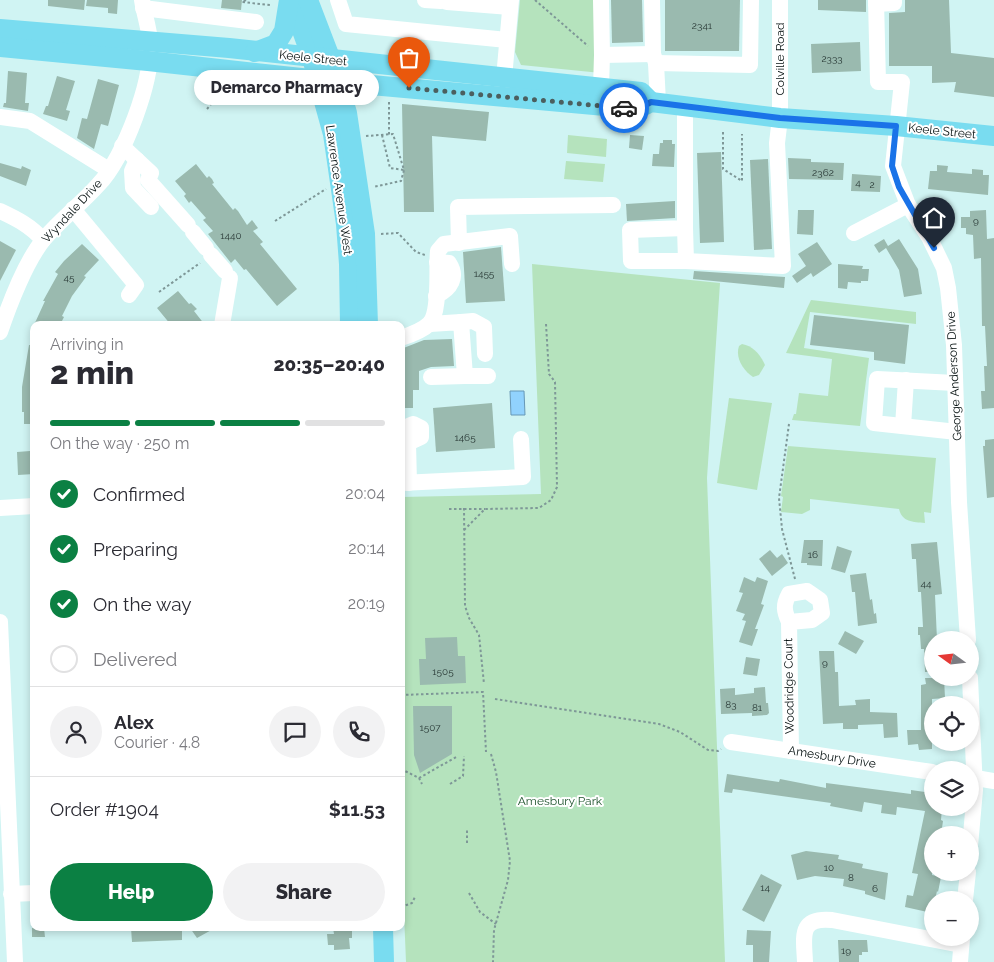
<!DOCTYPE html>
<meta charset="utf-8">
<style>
body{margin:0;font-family:Raleway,sans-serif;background:#f2f2f3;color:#2b2b33;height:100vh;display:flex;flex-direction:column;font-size:19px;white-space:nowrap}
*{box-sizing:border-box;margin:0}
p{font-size:16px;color:#7c7c81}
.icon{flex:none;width:28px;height:28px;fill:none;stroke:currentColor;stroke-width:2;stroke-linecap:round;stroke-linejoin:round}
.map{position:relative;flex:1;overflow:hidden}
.side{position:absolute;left:30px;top:321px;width:375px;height:610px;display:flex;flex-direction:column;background:#fff;border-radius:10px;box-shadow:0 2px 8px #0003}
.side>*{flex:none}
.needle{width:32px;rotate:285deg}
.fabs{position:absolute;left:924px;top:631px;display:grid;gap:10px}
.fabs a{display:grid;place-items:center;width:55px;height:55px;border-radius:50%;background:#fff;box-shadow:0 2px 8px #0003;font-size:25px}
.pin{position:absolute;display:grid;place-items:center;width:42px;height:42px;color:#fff;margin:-51px -21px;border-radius:50% 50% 50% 0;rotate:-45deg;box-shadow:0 0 5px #0007}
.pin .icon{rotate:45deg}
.courier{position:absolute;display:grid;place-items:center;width:50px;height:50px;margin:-25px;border:4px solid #1a73e8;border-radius:50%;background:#fff;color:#222;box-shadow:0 1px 6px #0007}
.bubble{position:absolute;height:35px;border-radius:18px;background:#fff;box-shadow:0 2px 8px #0003;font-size:16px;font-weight:800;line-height:35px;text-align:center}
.headline em{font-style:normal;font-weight:800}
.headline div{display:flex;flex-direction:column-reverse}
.headline{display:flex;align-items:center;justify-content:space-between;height:85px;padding:0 20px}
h1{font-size:32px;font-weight:800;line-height:38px}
.bar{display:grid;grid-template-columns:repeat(4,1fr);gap:8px 5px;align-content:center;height:60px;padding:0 20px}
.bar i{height:6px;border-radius:4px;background:#e1e1e2}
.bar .current{background:#0b8043}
.bar p{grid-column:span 4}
.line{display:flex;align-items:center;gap:12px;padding:0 20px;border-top:1px solid #e1e1e2}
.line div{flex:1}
.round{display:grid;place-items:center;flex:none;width:52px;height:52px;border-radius:26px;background:#f2f2f3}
ol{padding:0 20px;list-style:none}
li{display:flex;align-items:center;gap:15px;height:55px}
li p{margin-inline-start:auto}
li .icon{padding:5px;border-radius:50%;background:#0b8043;color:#fff;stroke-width:4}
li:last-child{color:#7c7c81}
li i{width:28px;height:28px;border:2px solid #e1e1e2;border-radius:50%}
.primary-button{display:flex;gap:10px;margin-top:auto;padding:10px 20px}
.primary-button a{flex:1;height:58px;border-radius:30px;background:#0b8043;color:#fff;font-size:20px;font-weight:800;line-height:58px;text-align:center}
.primary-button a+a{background:#f2f2f3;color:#2b2b33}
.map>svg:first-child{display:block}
.green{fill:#b5e3bd}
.water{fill:#91d2fd;stroke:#6798b6}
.building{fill:#9abaaf}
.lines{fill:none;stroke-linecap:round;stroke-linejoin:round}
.path{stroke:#7e9797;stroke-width:2;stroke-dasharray:2.5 2.5;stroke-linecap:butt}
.minor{stroke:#fff;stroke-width:16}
.major{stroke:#79dcf0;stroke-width:20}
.done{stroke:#4b5f5f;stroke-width:5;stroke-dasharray:0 9}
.route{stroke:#1a73e8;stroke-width:6}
.labels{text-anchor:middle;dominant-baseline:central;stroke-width:4;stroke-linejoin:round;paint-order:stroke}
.number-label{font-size:10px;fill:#2a3a37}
.street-label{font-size:12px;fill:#040f0f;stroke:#fff}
.park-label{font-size:12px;fill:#1e532d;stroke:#fff}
</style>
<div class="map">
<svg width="994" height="962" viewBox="0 0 994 962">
<rect width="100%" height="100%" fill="#d0f4f3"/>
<g class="green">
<polygon points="520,0 599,0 601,73 521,65 515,52"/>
<polygon points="568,135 607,139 606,157 567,153"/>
<polygon points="566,161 605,164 603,182 564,179"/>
<polygon points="532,264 720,283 707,478 725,962 406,962 401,840 401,497 541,494"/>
<polygon points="811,300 916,312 916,324 810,312 804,348 869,358 860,426 792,420 794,414 796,414 799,393 828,396 832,359 786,353"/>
<path d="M742 344C753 346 760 354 765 365L759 375 753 377C743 370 735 358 739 346Z"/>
<polygon points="729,398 772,403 757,490 717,483"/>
<path d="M788 446 936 458 931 513 924 512 925 523C913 522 902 522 899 509L810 499V510L802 514 781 512 783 497 781 496Z"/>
</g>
<polygon class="water" points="510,391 524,391 525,415 511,415"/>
<g class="building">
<polygon points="48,0 85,0 84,10 48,6"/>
<polygon points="87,0 118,0 117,14 108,13 108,8 86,6"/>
<polygon points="222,0 242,0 241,10 221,8"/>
<polygon points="611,0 642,0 643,42 612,43"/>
<polygon points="665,0 740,0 739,51 665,51"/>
<polygon points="818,0 866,0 866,12 818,10"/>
<polygon points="905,0 949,0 951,53 994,58 994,97 954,92 956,82 932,83 932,66 889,66 889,13 905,12"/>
<polygon points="860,42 861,71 812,73 811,44"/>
<polygon points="8,71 27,73 25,103 29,103 28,111 3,107 4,103 6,103"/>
<polygon points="57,76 75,81 66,110 70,111 67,121 43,114 46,106 48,106"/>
<polygon points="98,79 119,85 108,126 101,124 94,149 77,138 82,118 87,119"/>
<polygon points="402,104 489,112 486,141 432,136 434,212 404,212"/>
<polygon points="630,135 644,136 642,150 629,148"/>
<polygon points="663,140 672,140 672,144 675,144 674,167 652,166 653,154 659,154 660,143 663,143"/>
<polygon points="721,152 724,242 700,243 697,153"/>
<polygon points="788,158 811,159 811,162 844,163 843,180 789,179"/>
<polygon points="768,159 772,249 754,250 750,160"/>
<polygon points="0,163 21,169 22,166 31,170 26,186 0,176"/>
<polygon points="196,164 207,178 209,176 212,179 214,183 212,184 233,210 235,208 238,211 247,225 252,220 258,228 253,231 263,242 260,244 297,289 277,306 246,269 244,270 235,259 231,263 208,234 213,231 203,220 206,218 191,201 189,203 184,196 186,194 175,181"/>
<polygon points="937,165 948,166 947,172 972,174 972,169 983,170 983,175 989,175 988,195 928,189 930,171 937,171"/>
<polygon points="852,174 881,176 880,192 851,191"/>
<polygon points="675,201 675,218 627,221 626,204"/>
<polygon points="798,210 814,210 813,235 797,234"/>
<polygon points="986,210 987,239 994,238 994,408 982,409 981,391 985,391 984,366 987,366 985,326 982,326 981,258 974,259 973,235 966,234 966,228 961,228 961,217 970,217 970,211"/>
<polygon points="884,239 888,246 899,239 918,269 922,294 904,297 899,270 886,248 879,253 874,245"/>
<polygon points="0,241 16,250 0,281"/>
<polygon points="817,242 832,264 813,277 811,273 797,283 792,276 806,266 798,254"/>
<polygon points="82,244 99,260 84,276 86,277 72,296 62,316 64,317 60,325 34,325 45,301 43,301 58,274 55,272 64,261"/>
<polygon points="501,247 505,301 466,303 463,252"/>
<polygon points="838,264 863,266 862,269 869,269 868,281 861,281 861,283 848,282 847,289 838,288"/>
<polygon points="694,271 785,277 784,288 693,279"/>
<polygon points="178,291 189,304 191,303 197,309 194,311 205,325 171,325 157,308"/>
<polygon points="814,315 909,325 905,364 874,360 874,352 810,345"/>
<polygon points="452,339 454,366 431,367 419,371 419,390 413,390 413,408 401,408 401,349 424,340"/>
<polygon points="29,345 34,345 34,424 24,424 24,412 22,412 22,387"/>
<polygon points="492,403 495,448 436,452 433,408"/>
<polygon points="994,439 994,497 987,498 983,446 985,446 985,440"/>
<polygon points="30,451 31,464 34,464 34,474 18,475 17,452"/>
<polygon points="804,540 823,540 822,566 807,565 807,563 801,563"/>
<polygon points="937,542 942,594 935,595 937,640 932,640 932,672 925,672 924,649 921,649 920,635 918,635 918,627 923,627 921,592 918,592 916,559 912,559 911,544"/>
<polygon points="837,546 852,551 845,573 831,569"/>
<polygon points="770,550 777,558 782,554 788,563 772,576 759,559"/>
<polygon points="866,573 870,600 872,599 874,614 876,613 877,623 858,626 855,592 852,592 850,575"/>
<polygon points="744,577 755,582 757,577 768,581 761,604 764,605 755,629 758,629 752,646 739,642 746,621 742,620 745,614 736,611 743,593 739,592"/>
<polygon points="845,631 864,641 856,654 838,644"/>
<polygon points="457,637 458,656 465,656 466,683 420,685 419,659 426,659 425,638"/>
<polygon points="819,651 834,651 835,672 838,672 839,706 856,705 855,700 870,699 870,712 897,713 898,737 884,738 883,724 858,725 858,729 843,729 843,723 823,724"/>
<polygon points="746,657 760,659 757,676 743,674"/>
<polygon points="925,678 944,678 945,698 932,699 932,749 919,750 918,744 908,745 907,730 921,730 921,685 926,684"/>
<polygon points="765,687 766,703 768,703 769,713 767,715 752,716 752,713 721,714 720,689 735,688 735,695 754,693 754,688"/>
<polygon points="413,706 452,706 452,754 420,773 414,755"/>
<polygon points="727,774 779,782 780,779 826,788 826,783 911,794 911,790 932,793 932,808 942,808 941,820 943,821 941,835 932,835 932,875 941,877 938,892 937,891 935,900 932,900 932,913 905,907 907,895 913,896 918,874 912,873 925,811 897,807 896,815 881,813 882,805 864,802 862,812 830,806 831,803 733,789 732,793 724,792"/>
<polygon points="806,851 839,855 838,859 863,864 862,868 888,873 885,900 865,894 865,891 843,886 844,879 815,876 797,880 791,855"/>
<polygon points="761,874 782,885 764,922 742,910"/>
<polygon points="32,928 44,928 45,937 32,937"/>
<polygon points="131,928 182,928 182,940 132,942"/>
<polygon points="190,928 215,928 197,938"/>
<polygon points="333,928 352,928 352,938 349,938 350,949 334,950 334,945 328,945 327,934 334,934"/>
<polygon points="747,930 771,931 769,962 753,962 753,945 746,945"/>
<polygon points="838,940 867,940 868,952 862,952 862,955 859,955 859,962 839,962"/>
</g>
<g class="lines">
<g class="path">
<polyline points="246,0 242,2 270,5"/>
<polyline points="535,0 588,46"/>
<polyline points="389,102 389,135"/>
<polyline points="207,109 226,86"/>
<polyline points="723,132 723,169 742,181 742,134"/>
<polyline points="382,135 390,168 404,170"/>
<polyline points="366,136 393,134 404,170 401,181 373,187"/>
<polyline points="275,221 326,189"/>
<polyline points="381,234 398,233 416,252 425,255"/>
<polyline points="159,292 200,263"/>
<polyline points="789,424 779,498 782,529 795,579"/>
<polyline points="464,508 465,606 469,618 479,635 484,684"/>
<polyline points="449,509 485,509"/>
<polyline points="464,530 485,509 539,508 551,500 557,487 555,382 549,374 546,324"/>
<polyline points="401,695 483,692 486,752"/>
<polyline points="495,699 659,724 680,732 708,750 718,751 721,749"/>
<polyline points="491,754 496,772 510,861 508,880 494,930 493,962"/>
<polyline points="401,769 419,778 422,784"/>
<polyline points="419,778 458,756"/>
<polyline points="450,784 463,776 464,756"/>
<polyline points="467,843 467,829"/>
<polyline points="469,893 480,912 496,924"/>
<polyline points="401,907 412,903 415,897"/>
</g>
<g class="minor">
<polyline points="338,0 346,24 507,40"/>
<polyline points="425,0 441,1"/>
<polyline points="601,0 602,55 601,88"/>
<polyline points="652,0 653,54 656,63 658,103"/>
<polyline points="876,0 878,82 902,82 893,166 908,205 929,237 944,268 948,288 954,345 959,502 968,640"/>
<polyline points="447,2 510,7"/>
<polyline points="876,4 894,3 894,0"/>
<polyline points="143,8 256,22"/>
<polyline points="602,55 653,54"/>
<polyline points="656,63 750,65 751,0"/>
<polyline points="504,78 511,0"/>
<polyline points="685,106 685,228 630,230 631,261 686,261 783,266 777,143 780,118 780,0"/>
<polyline points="0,117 30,121 109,170"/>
<polyline points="122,146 151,173 148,180 188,225"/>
<polyline points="137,160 132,171 133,188 151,207"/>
<polyline points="73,209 136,285 129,295"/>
<path d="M0 211C17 219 31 226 43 240"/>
<polyline points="685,228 686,261"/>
<polyline points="193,232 206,248"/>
<polyline points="854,233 908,205"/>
<polyline points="459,243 458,207 613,205"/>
<polyline points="211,255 225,271"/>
<path d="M436 296C451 289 458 277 449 263L437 262"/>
<polyline points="461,322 473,321 484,327 485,354"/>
<polyline points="430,324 461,322 465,376 488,376"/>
<polyline points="222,325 230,278"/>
<path d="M0 332C9 305 26 261 44 239 60 220 81 204 98 185 124 158 154 79 150 41 149 28 144 13 142 0"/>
<path d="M401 338C410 335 422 331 429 324 441 313 436 268 438 251L444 244 510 236 512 264"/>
<polyline points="431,377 465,376"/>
<polyline points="955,383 877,379 874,423 957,432"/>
<polyline points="903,426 906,380"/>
<polyline points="408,443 421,437 421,428 413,424 406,427 403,436 408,443 409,483"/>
<polyline points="401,483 523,477 521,439"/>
<polyline points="0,508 34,506"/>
<polyline points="0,622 15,962"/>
<path d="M789 622C784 611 783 605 789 594L807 591 820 600 822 613 812 620 789 622 791 751"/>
<polyline points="970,678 975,790 970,846"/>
<polyline points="731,742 932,772"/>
<polyline points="970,777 994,781"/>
<polyline points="11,894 34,893"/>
<polyline points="965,900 968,872"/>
<path d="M805 962C804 937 798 917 832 920L961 945"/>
<polyline points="960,962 962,938"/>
</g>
<g class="major">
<polyline points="291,0 312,58 333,134 346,224 349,264 350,325"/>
<polyline points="308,0 331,60 347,113 365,234 368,325"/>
<polyline points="0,29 229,48 641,92 651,102"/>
<polyline points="0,47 148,61 338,82 638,109 651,102 780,118 896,126 994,136"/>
<polyline points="255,52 276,44 284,31 289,0"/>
<polyline points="383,928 384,962"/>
</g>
</g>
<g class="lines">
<polyline class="done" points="409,88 624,108"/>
<polyline class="route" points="624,108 638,109 651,102 780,118 896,126 892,166 899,187 934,248"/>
</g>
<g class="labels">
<g class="number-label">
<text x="702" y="25">2341</text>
<text x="832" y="58">2333</text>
<text x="823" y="172">2362</text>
<text x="858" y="182">4</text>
<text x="872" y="184">2</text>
<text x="976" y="220">9</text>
<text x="231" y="235">1440</text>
<text x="484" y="273">1455</text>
<text x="69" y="277">45</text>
<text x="465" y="437">1465</text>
<text x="813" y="554">16</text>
<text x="926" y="583">44</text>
<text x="825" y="662">9</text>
<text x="443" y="671">1505</text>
<text x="731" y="704">83</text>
<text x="757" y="707">81</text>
<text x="430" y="727">1507</text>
<text x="829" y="867">10</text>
<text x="851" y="877">8</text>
<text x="765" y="887">14</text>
<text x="875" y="888">6</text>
<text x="846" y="950">19</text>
</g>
<g class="street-label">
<text transform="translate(313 58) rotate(6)">Keele Street</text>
<text transform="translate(780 59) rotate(-90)">Colville Road</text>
<text transform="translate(942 131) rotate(6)">Keele Street</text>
<text transform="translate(339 190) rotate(82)">Lawrence Avenue West</text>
<text transform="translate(72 211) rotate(-47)">Wyndale Drive</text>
<text transform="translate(954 376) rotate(-93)">George Anderson Drive</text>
<text transform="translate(789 686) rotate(-91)">Woodridge Court</text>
<text transform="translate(832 757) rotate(9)">Amesbury Drive</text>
</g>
<g class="park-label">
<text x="560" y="801">Amesbury Park</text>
</g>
</g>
</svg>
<div class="fabs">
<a><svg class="needle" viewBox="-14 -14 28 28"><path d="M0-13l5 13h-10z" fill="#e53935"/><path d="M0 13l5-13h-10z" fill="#7c7c81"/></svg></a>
<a><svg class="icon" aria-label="locate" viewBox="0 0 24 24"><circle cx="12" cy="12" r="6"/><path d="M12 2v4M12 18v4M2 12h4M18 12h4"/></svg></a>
<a><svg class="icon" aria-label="layers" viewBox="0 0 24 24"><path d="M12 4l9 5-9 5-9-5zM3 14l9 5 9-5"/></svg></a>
<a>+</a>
<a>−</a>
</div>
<div class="pin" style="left:409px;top:88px;background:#ea580c"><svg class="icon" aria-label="bag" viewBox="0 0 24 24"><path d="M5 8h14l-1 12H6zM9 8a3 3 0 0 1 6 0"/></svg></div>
<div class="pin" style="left:934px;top:248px;background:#1f2937"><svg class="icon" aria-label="home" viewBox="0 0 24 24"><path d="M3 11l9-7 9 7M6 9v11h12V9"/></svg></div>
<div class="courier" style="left:624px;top:108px"><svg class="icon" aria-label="car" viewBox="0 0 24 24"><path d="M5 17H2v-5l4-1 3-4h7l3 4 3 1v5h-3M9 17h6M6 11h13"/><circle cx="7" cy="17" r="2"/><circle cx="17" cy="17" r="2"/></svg></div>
<div class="bubble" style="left:194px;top:70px;width:185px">Demarco Pharmacy</div>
<section class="side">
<div class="headline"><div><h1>2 min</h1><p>Arriving in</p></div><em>20:35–20:40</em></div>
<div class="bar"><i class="current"></i><i class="current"></i><i class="current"></i><i></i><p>On the way · 250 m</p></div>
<ol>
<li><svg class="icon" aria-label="check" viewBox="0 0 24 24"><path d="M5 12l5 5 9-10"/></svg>Confirmed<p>20:04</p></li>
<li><svg class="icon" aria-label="check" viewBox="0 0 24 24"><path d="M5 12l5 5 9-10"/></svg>Preparing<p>20:14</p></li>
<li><svg class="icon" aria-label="check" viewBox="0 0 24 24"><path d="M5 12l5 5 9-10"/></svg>On the way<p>20:19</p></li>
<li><i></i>Delivered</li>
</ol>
<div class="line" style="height:90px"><a class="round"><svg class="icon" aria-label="person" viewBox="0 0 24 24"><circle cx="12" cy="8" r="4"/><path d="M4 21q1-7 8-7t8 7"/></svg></a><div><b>Alex</b><p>Courier · 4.8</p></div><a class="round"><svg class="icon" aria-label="chat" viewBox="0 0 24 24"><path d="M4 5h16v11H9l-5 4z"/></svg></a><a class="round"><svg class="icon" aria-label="phone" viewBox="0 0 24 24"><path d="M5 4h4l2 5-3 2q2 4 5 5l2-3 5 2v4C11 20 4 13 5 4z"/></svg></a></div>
<div class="line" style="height:65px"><div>Order #1904</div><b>$11.53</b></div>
<div class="primary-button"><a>Help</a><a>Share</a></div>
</section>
</div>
